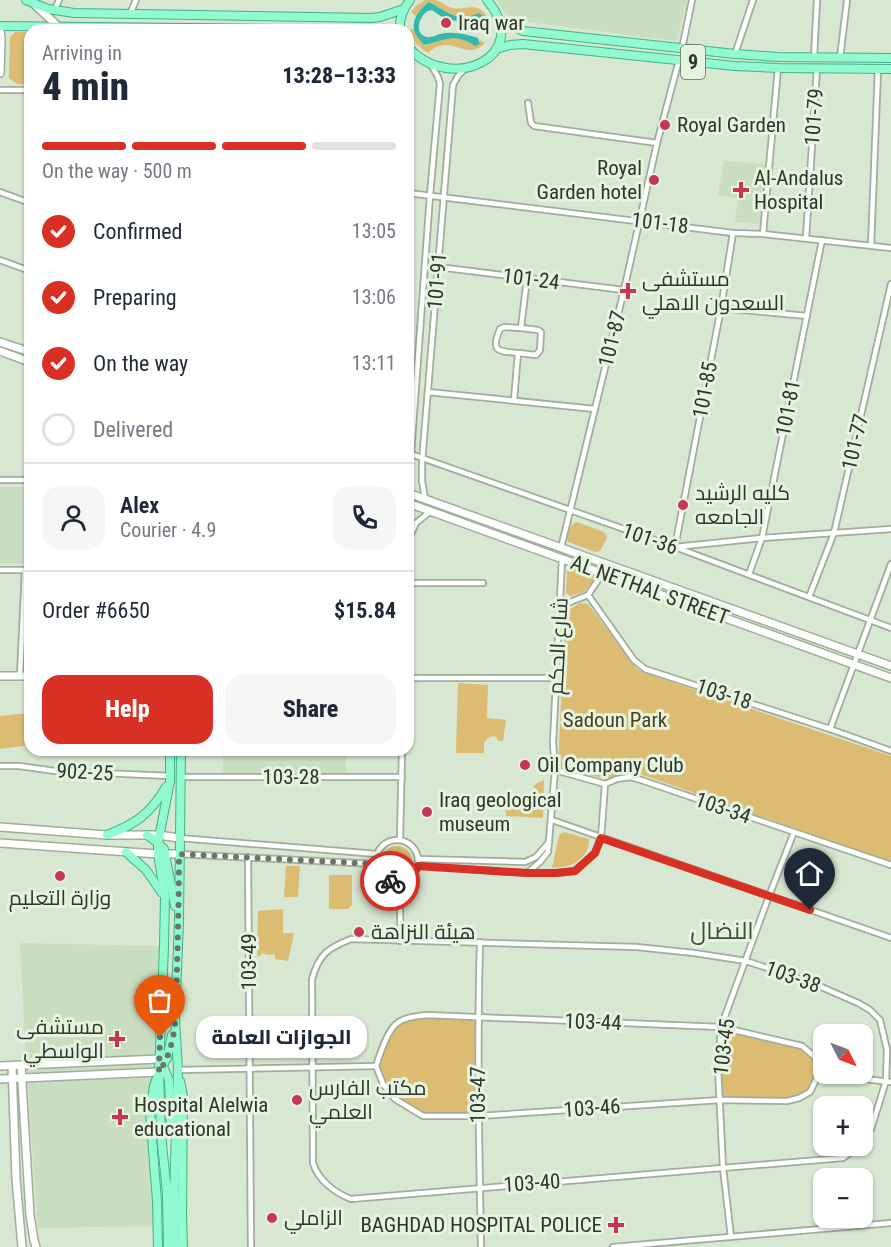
<!DOCTYPE html>
<meta charset="utf-8">
<style>
body{margin:0;font-family:"Roboto Condensed",Cairo,sans-serif;background:#f6f6f7;color:#1f2937;height:100vh;display:flex;flex-direction:column;font-size:22px;white-space:nowrap}
*{box-sizing:border-box;margin:0}
p{font-size:20px;color:#747a83}
.icon{flex:none;width:33px;height:33px;fill:none;stroke:currentColor;stroke-width:2;stroke-linecap:round;stroke-linejoin:round}
.map{position:relative;flex:1;overflow:hidden}
.drawer{position:absolute;left:24px;top:24px;width:390px;height:732px;display:flex;flex-direction:column;background:#fff;border-radius:18px;box-shadow:0 2px 4px #0004}
.drawer>*{flex:none}
.needle{width:39px;rotate:132deg}
.tools{position:absolute;left:813px;top:1024px;display:grid;gap:12px}
.tools a{display:grid;place-items:center;width:60px;height:60px;border-radius:12px;background:#fff;box-shadow:0 2px 4px #0004;font-size:30px}
.pin{position:absolute;display:grid;place-items:center;width:51px;height:51px;color:#fff;margin:-62px -26px;border-radius:50% 50% 50% 0;rotate:-45deg;box-shadow:0 0 6px #0007}
.pin .icon{rotate:45deg}
.courier{position:absolute;display:grid;place-items:center;width:60px;height:60px;margin:-30px;border:4px solid #d93025;border-radius:50%;background:#fff;color:#222;box-shadow:0 2px 8px #0007}
.bubble{position:absolute;height:42px;border-radius:18px;background:#fff;box-shadow:0 2px 4px #0004;font-size:20px;font-weight:800;line-height:42px;text-align:center}
.summary em{font-style:normal;font-weight:800}
.summary div{display:flex;flex-direction:column-reverse}
.summary{display:flex;align-items:center;justify-content:space-between;height:102px;padding:0 18px}
h1{font-size:39px;font-weight:800;line-height:45px}
.bar{display:grid;grid-template-columns:repeat(4,1fr);gap:9px 6px;align-content:center;height:72px;padding:0 18px}
.bar i{height:8px;border-radius:4px;background:#e0e1e3}
.bar .selected{background:#d93025}
.bar p{grid-column:span 4}
.line{display:flex;align-items:center;gap:15px;padding:0 18px;border-top:2px solid #e0e1e3}
.line div{flex:1}
.round{display:grid;place-items:center;flex:none;width:63px;height:63px;border-radius:18px;background:#f6f6f7}
ol{padding:0 18px;list-style:none}
li{display:flex;align-items:center;gap:18px;height:66px}
li p{margin-inline-start:auto}
li .icon{padding:6px;border-radius:50%;background:#d93025;color:#fff;stroke-width:4}
li:last-child{color:#747a83}
li i{width:33px;height:33px;border:3px solid #e0e1e3;border-radius:50%}
.button{display:flex;gap:12px;margin-top:auto;padding:12px 18px}
.button a{flex:1;height:69px;border-radius:18px;background:#d93025;color:#fff;font-size:24px;font-weight:800;line-height:69px;text-align:center}
.button a+a{background:#f6f6f7;color:#1f2937}
.map>svg:first-child{display:block}
.built{fill:#c9ddc1}
.green{fill:#dcbc72}
.water{fill:#33b8ae}
.lines{fill:none;stroke-linecap:round;stroke-linejoin:round}
.street-casing{stroke:#9fae99;stroke-width:8}
.secondary-casing{stroke:#9fae99;stroke-width:10}
.primary-casing{stroke:#40b384;stroke-width:10}
.street{stroke:#fff;stroke-width:4.5}
.secondary{stroke:#fff;stroke-width:7}
.primary{stroke:#92fad1;stroke-width:8}
.done{stroke:#6a7467;stroke-width:6;stroke-dasharray:0 10.8}
.route{stroke:#d93025;stroke-width:8}
.poi-dot{fill:#c53657;stroke:#e4f4de;stroke-width:2}
.labels{text-anchor:middle;dominant-baseline:central;stroke-width:6;stroke-linejoin:round;paint-order:stroke}
.shield{fill:#e4f4de;stroke:#666f63;stroke-width:1.5}
.shield-label{font-size:20px;font-weight:bold;fill:#30362e}
.poi-label{font-size:21px;fill:#30362e;stroke:#e4f4de;text-anchor:start}
.street-label{font-size:21px;fill:#30362e;stroke:#e4f4de}
.park-label{font-size:21px;fill:#4f401c;stroke:#e4f4de}
.quarter-label{font-size:24px;fill:#424f3d;stroke:#e4f4de}
</style>
<div class="map">
<svg width="891" height="1247" viewBox="0 0 891 1247">
<rect width="100%" height="100%" fill="#d7e7d1"/>
<g class="built">
<polygon points="496,0 687,0 678,37 677,40 674,41 521,21 512,18 505,13"/>
<polygon points="724,161 766,164 760,224 735,222 738,198 718,195"/>
<rect x="0" y="487" width="30" height="76"/>
<polygon points="223,750 346,750 346,774 223,773"/>
<polygon points="20,943 162,946 154,1056 155,1226 38,1228 27,1079"/>
</g>
<g class="green">
<path d="M425 0C428 0 432 0 435 0 441 1 446 7 453 8 467 11 477 0 488 18L482 20 483 18C476 16 470 17 463 17 450 15 440 9 430 2L425 5 416 16 411 12 416 6Z"/>
<path d="M414 29 425 46C438 40 460 32 472 44L480 42V40L485 43C466 63 449 31 428 53 419 47 413 41 409 30Z"/>
<polygon points="15,32 30,32 30,85 17,84 9,78 10,37"/>
<path d="M577 522 604 532 607 538 600 551 595 552 568 542C566 535 569 525 577 522Z"/>
<polygon points="570,567 597,576 584,592 571,596 566,593 567,569"/>
<polygon points="580,603 588,604 637,669 657,677 891,756 891,862 643,775 631,773 606,779 558,768 565,618 567,611"/>
<polygon points="458,683 488,685 487,718 506,720 503,741 499,741 495,736 489,737 484,743 484,753 456,753"/>
<polygon points="30,713 30,745 0,749 0,716"/>
<polygon points="544,777 543,818 506,816 505,793 514,799 515,803 524,803 526,798 530,796 533,799 535,798 536,788 533,787 537,783 543,781"/>
<path d="M564 832 589 839C590 850 582 859 573 864 567 867 559 867 552 868L559 835Z"/>
<circle cx="397" cy="861" r="15"/>
<polygon points="286,866 300,866 298,897 284,897"/>
<polygon points="329,875 352,875 352,905 348,909 329,909"/>
<polygon points="283,909 283,933 294,933 288,961 275,959 275,954 268,955 262,953 259,957 257,956 258,911"/>
<polygon points="427,1015 478,1017 476,1112 456,1116 423,1116 395,1099 383,1084 376,1066 392,1025"/>
<polygon points="721,1027 802,1046 816,1058 819,1074 810,1092 787,1101 720,1100 718,1068"/>
</g>
<path class="water" d="M429 2C449 12 456 23 479 13L483 16 480 21C463 23 446 22 432 10 420 11 412 34 427 37 431 38 436 35 440 34 453 31 466 34 478 38L480 44 475 46C455 32 445 40 424 45 421 41 417 37 415 33 410 20 420 9 429 2Z"/>
<g class="lines">
<g class="street-casing">
<g id="street">
<polyline points="54,11 59,0"/>
<polyline points="130,14 136,0"/>
<polyline points="682,49 692,0"/>
<polyline points="735,54 753,0"/>
<polyline points="814,57 817,0"/>
<polyline points="840,58 847,0"/>
<polyline points="0,90 30,90"/>
<polyline points="528,103 531,123 534,126 657,143"/>
<polyline points="0,192 30,203"/>
<polyline points="408,193 733,233 763,234 891,248"/>
<polyline points="733,233 721,308 675,547 762,538 891,529"/>
<polyline points="763,234 778,68"/>
<polyline points="806,238 817,68"/>
<polyline points="871,246 878,69"/>
<polyline points="0,260 30,271"/>
<polyline points="438,267 624,290"/>
<polyline points="721,308 807,316"/>
<polyline points="518,353 536,355 540,350 541,332 538,330 521,328"/>
<polyline points="428,392 595,409"/>
<path d="M514 400 518 353C498 351 490 352 500 329L504 327 521 328 527 278"/>
<polyline points="408,453 675,547 891,628"/>
<polyline points="408,469 411,454 430,195 440,84 438,77 430,63"/>
<polyline points="0,480 30,480"/>
<polyline points="425,499 422,481 422,462 453,85 458,76 465,69"/>
<polyline points="408,523 409,538 408,574"/>
<polyline points="410,536 416,523 431,511"/>
<polyline points="561,548 624,290 657,143 679,60"/>
<polyline points="0,570 30,570"/>
<polyline points="749,574 762,538 822,240"/>
<polyline points="408,583 483,583"/>
<polyline points="588,595 634,660 645,669 830,729 891,751"/>
<polyline points="809,597 834,533 891,284"/>
<polyline points="560,606 588,595 602,574"/>
<polyline points="20,676 25,570"/>
<polyline points="408,678 556,678"/>
<polyline points="830,729 891,564"/>
<polyline points="0,766 19,766 55,771 171,776"/>
<polyline points="555,770 605,784 617,779 630,777 641,780 891,865"/>
<polyline points="180,777 402,777"/>
<polyline points="552,820 891,938"/>
<polyline points="179,838 377,854"/>
<polyline points="400,839 402,750"/>
<circle cx="397" cy="861" r="21"/>
<polyline points="179,854 376,864"/>
<polyline points="248,857 251,1247"/>
<polyline points="418,859 525,862 536,857 549,842"/>
<polyline points="418,866 527,873 556,873 575,871 595,853 601,838 605,784"/>
<polyline points="527,873 540,862 548,852 555,770 553,743 562,558"/>
<polyline points="399,882 401,941"/>
<path d="M480 942C477 1044 479 1145 481 1247"/>
<path d="M376 1066C380 1054 386 1034 395 1025 403 1017 417 1016 427 1015L721 1027 802 1046 816 1058 819 1074"/>
<polyline points="376,1066 383,1084 395,1099 423,1116 478,1116 720,1100 787,1101 799,1098 810,1092 819,1074"/>
<polyline points="178,1070 376,1066"/>
<polyline points="819,1074 891,1082"/>
<path d="M859 1146 843 1158 351 1199C335 1193 318 1180 313 1163L312 979C319 954 328 948 351 939L637 947 694 953 746 961 810 982 858 1003 870 1010 880 1020 887 1050 886 1081 871 1129 862 1142"/>
<polyline points="731,1237 723,1168 718,1068 721,1027 769,896 794,832"/>
<polyline points="613,1247 891,1223"/>
</g>
</g>
<g class="secondary-casing">
<g id="secondary">
<polyline points="35,5 60,28"/>
<polyline points="0,30 1,39 0,73"/>
<polyline points="0,342 30,352"/>
<polyline points="0,351 30,362"/>
<polyline points="408,493 891,666"/>
<polyline points="408,503 891,678"/>
<polyline points="0,676 30,676"/>
<polyline points="0,827 107,835 158,835 179,838"/>
<polyline points="0,843 158,854 179,854"/>
<polyline points="0,1066 159,1059"/>
<polyline points="12,1066 16,1179 22,1247"/>
<polyline points="21,1066 30,1215 34,1240 36,1247"/>
<polyline points="0,1079 159,1072"/>
</g>
</g>
<g class="primary-casing">
<g id="primary">
<polyline points="26,0 48,9 74,13 371,18 380,17 404,9"/>
<polyline points="500,20 523,31 735,54 778,57 891,58"/>
<polyline points="0,26 370,30"/>
<path d="M400 30C399 18 403 9 410 0"/>
<path d="M408 47C450 95 535 56 487 0"/>
<polyline points="496,49 510,45 523,44 735,66 778,68 891,69"/>
<path d="M107 835C136 824 150 814 166 787"/>
<polyline points="147,835 158,843 164,849 175,906"/>
<polyline points="126,852 146,870 162,893"/>
<polyline points="162,1064 169,1080 171,1129"/>
<polyline points="180,1081 183,1096 182,1217 183,1247"/>
<polyline points="174,1189 175,1247"/>
<polyline points="174,1193 178,1070 175,1019 179,922 181,750"/>
<polyline points="158,1247 157,1201 150,1112 154,1086 159,1072 167,1058 172,1035"/>
<polyline points="168,1247 167,1193 161,1134 159,1072 164,946 165,897 158,854 158,843 170,781 170,750"/>
</g>
</g>
<use href="#street" class="street"/>
<use href="#secondary" class="secondary"/>
<use href="#primary" class="primary"/>
</g>
<g class="lines">
<path class="done" d="M160 1037 159 1072C179 1043 176 1003 177 969 178 931 179 892 179 854L376 864 381 876 390 881"/>
<path class="route" d="M390 881C403 883 412 878 418 866L527 873H556L575 871 595 853 601 838 810 910"/>
</g>
<g class="poi-dot">
<circle cx="446" cy="23" r="6"/>
<circle cx="665" cy="125" r="6"/>
<circle cx="654" cy="180" r="6"/>
<path d="M738 181h6v6h6v6h-6v6h-6v-6h-6v-6h6z"/>
<path d="M625 282h6v6h6v6h-6v6h-6v-6h-6v-6h6z"/>
<circle cx="683" cy="505" r="6"/>
<circle cx="525" cy="765" r="6"/>
<circle cx="427" cy="812" r="6"/>
<circle cx="60" cy="876" r="6"/>
<circle cx="359" cy="932" r="6"/>
<path d="M114 1030h6v6h6v6h-6v6h-6v-6h-6v-6h6z"/>
<circle cx="297" cy="1100" r="6"/>
<path d="M117 1108h6v6h6v6h-6v6h-6v-6h-6v-6h6z"/>
<circle cx="272" cy="1218" r="6"/>
<path d="M613 1216h6v6h6v6h-6v6h-6v-6h-6v-6h6z"/>
</g>
<g class="labels">
<rect class="shield" x="681" y="45" width="24" height="34" rx="4.5"/>
<g class="shield-label">
<text x="693" y="62">9</text>
</g>
<g class="poi-label">
<text x="458" y="23">Iraq war</text>
<text x="677" y="125">Royal Garden</text>
<text x="642" y="168" text-anchor="end">Royal<tspan x="642" dy="24">Garden hotel</tspan></text>
<text x="754" y="178">Al-Andalus<tspan x="754" dy="24">Hospital</tspan></text>
<text x="642" y="279">مستشفى<tspan x="642" dy="24">السعدون الاهلي</tspan></text>
<text x="695" y="493">كليه الرشيد<tspan x="695" dy="24">الجامعه</tspan></text>
<text x="537" y="765">Oil Company Club</text>
<text x="439" y="800">Iraq geological<tspan x="439" dy="24">museum</tspan></text>
<text x="60" y="898" text-anchor="middle">وزارة التعليم</text>
<text x="371" y="932">هيئة النزاهة</text>
<text x="104" y="1027" text-anchor="end">مستشفى<tspan x="104" dy="24">الواسطي</tspan></text>
<text x="309" y="1088">مكتب الفارس<tspan x="309" dy="24">العلمي</tspan></text>
<text x="134" y="1105">Hospital Alelwia<tspan x="134" dy="24">educational</tspan></text>
<text x="284" y="1218">الزاملي</text>
<text x="602" y="1225" text-anchor="end">BAGHDAD HOSPITAL POLICE</text>
</g>
<g class="street-label">
<text transform="translate(814 117) rotate(-86)">101-79</text>
<text transform="translate(660 223) rotate(7)">101-18</text>
<text transform="translate(531 279) rotate(7)">101-24</text>
<text transform="translate(437 281) rotate(-85)">101-91</text>
<text transform="translate(612 339) rotate(-76)">101-87</text>
<text transform="translate(705 390) rotate(-79)">101-85</text>
<text transform="translate(788 408) rotate(-79)">101-81</text>
<text transform="translate(855 442) rotate(-77)">101-77</text>
<text transform="translate(650 539) rotate(19)">101-36</text>
<text transform="translate(650 590) rotate(20)">AL NETHAL STREET</text>
<text transform="translate(558 646) rotate(-87)">شارع الحكم</text>
<text transform="translate(724 694) rotate(18)">103-18</text>
<text transform="translate(85 772) rotate(3)">902-25</text>
<text x="291" y="777">103-28</text>
<text transform="translate(723 808) rotate(19)">103-34</text>
<text transform="translate(249 962) rotate(-90)">103-49</text>
<text transform="translate(793 977) rotate(20)">103-38</text>
<text transform="translate(593 1022) rotate(2)">103-44</text>
<text transform="translate(724 1047) rotate(-83)">103-45</text>
<text transform="translate(478 1095) rotate(-90)">103-47</text>
<text transform="translate(592 1108) rotate(-4)">103-46</text>
<text transform="translate(532 1183) rotate(-4)">103-40</text>
</g>
<g class="park-label">
<text x="615" y="720">Sadoun Park</text>
</g>
<g class="quarter-label">
<text x="722" y="931">النضال</text>
</g>
</g>
</svg>
<div class="tools">
<a><svg class="needle" viewBox="-14 -14 28 28"><path d="M0-13l5 13h-10z" fill="#e53935"/><path d="M0 13l5-13h-10z" fill="#747a83"/></svg></a>
<a>+</a>
<a>−</a>
</div>
<div class="pin" style="left:160px;top:1037px;background:#ea580c"><svg class="icon" aria-label="bag" viewBox="0 0 24 24"><path d="M5 8h14l-1 12H6zM9 8a3 3 0 0 1 6 0"/></svg></div>
<div class="pin" style="left:810px;top:910px;background:#1f2937"><svg class="icon" aria-label="home" viewBox="0 0 24 24"><path d="M3 11l9-7 9 7M6 9v11h12V9"/></svg></div>
<div class="courier" style="left:390px;top:881px"><svg class="icon" aria-label="bike" viewBox="0 0 24 24"><circle cx="6" cy="16" r="4"/><circle cx="18" cy="16" r="4"/><path d="M6 16l4-8h5l3 8M10 8l3 8H6M13 5h3"/></svg></div>
<div class="bubble" style="left:196px;top:1016px;width:171px">الجوازات العامة</div>
<section class="drawer">
<div class="summary"><div><h1>4 min</h1><p>Arriving in</p></div><em>13:28–13:33</em></div>
<div class="bar"><i class="selected"></i><i class="selected"></i><i class="selected"></i><i></i><p>On the way · 500 m</p></div>
<ol>
<li><svg class="icon" aria-label="check" viewBox="0 0 24 24"><path d="M5 12l5 5 9-10"/></svg>Confirmed<p>13:05</p></li>
<li><svg class="icon" aria-label="check" viewBox="0 0 24 24"><path d="M5 12l5 5 9-10"/></svg>Preparing<p>13:06</p></li>
<li><svg class="icon" aria-label="check" viewBox="0 0 24 24"><path d="M5 12l5 5 9-10"/></svg>On the way<p>13:11</p></li>
<li><i></i>Delivered</li>
</ol>
<div class="line" style="height:108px"><a class="round"><svg class="icon" aria-label="person" viewBox="0 0 24 24"><circle cx="12" cy="8" r="4"/><path d="M4 21q1-7 8-7t8 7"/></svg></a><div><b>Alex</b><p>Courier · 4.9</p></div><a class="round"><svg class="icon" aria-label="phone" viewBox="0 0 24 24"><path d="M5 4h4l2 5-3 2q2 4 5 5l2-3 5 2v4C11 20 4 13 5 4z"/></svg></a></div>
<div class="line" style="height:78px"><div>Order #6650</div><b>$15.84</b></div>
<div class="button"><a>Help</a><a>Share</a></div>
</section>
</div>
